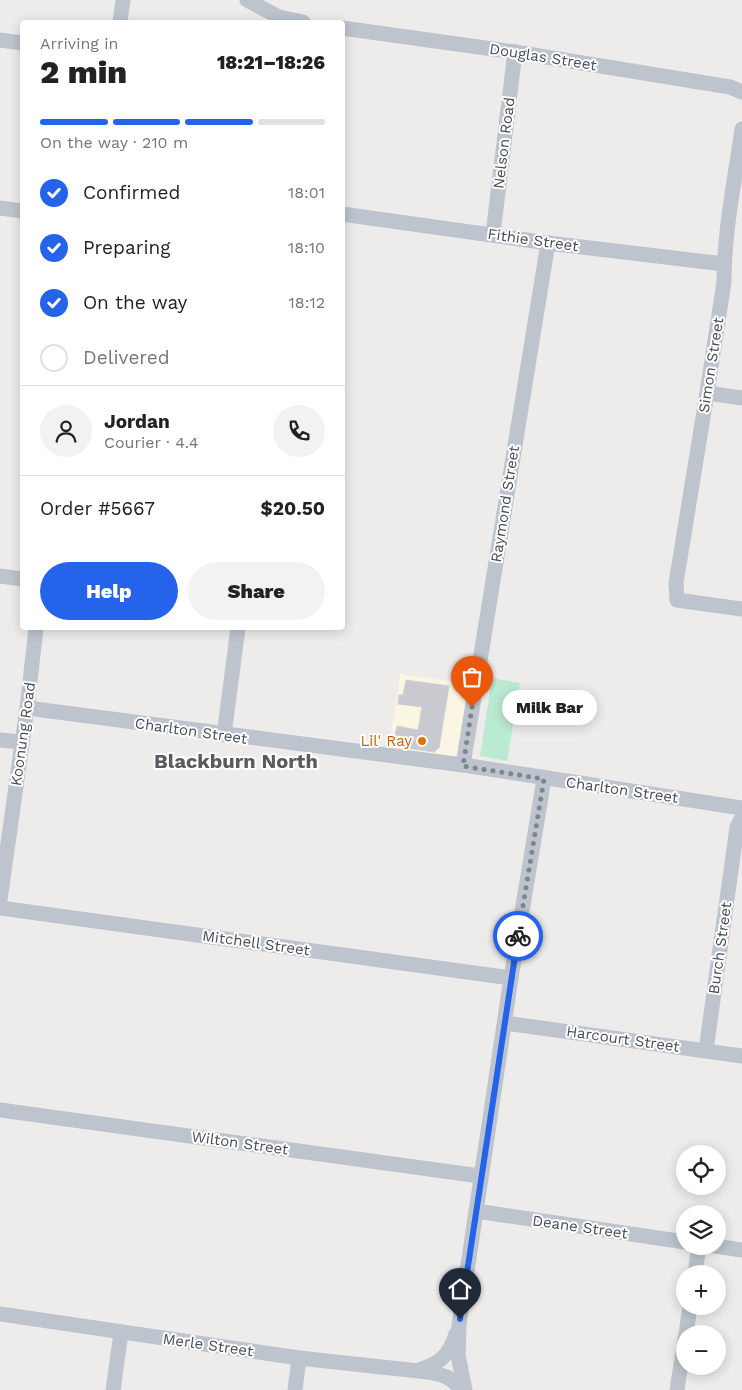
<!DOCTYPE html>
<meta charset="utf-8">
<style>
body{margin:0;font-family:"Work Sans",sans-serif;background:#f2f2f2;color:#222;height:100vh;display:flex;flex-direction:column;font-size:19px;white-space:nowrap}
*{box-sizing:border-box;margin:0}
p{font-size:16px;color:#767676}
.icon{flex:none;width:28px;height:28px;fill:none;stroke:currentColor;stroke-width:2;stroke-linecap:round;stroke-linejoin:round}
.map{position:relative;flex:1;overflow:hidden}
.drawer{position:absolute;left:20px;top:20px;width:325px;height:610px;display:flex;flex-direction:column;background:#fff;border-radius:5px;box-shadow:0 2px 12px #0003}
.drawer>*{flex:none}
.controls{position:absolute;left:676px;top:1145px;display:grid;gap:10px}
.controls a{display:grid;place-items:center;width:50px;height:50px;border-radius:50%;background:#fff;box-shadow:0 2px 12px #0003;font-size:25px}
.pin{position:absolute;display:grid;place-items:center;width:42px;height:42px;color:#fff;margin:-51px -21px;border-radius:50% 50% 50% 0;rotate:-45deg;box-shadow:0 0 5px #0007}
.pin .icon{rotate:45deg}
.courier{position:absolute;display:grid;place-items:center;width:50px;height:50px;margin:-25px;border:4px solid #2563eb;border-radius:50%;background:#fff;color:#222;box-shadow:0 1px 6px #0007}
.bubble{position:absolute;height:35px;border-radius:18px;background:#fff;box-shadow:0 2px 12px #0003;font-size:16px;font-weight:800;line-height:35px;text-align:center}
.overview em{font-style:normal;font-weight:800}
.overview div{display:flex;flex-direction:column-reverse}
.overview{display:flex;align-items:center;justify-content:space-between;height:85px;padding:0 20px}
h1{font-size:32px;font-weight:800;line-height:38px}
.bar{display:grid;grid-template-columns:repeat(4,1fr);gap:8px 5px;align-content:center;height:60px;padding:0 20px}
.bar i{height:6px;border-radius:4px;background:#e0e0e0}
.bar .current{background:#2563eb}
.bar p{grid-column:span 4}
.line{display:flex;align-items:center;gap:12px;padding:0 20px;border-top:1px solid #e0e0e0}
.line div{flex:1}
.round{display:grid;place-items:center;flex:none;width:52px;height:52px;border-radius:26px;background:#f2f2f2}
ol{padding:0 20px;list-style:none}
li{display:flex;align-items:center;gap:15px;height:55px}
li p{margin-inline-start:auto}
li .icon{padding:5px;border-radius:50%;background:#2563eb;color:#fff;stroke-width:4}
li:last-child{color:#767676}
li i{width:28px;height:28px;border:2px solid #e0e0e0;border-radius:50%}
.button{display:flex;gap:10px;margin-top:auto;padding:10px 20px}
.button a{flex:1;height:58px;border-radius:30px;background:#2563eb;color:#fff;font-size:20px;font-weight:800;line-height:58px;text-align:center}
.button a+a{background:#f2f2f2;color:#222}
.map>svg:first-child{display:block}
.commercial{fill:#faf6e3}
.green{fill:#bbead3}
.building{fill:#c8cad0;stroke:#cfd1d7}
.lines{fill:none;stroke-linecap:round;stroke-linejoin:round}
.minor{stroke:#bdc4cd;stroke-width:15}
.done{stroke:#80848b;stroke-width:5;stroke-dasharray:0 9}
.route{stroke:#2563eb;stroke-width:6}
.food-dot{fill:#e8710a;stroke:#fff;stroke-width:2}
.labels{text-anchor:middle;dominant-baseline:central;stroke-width:4;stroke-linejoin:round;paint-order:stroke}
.street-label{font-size:15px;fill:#454c57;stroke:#fff}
.food-label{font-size:15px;fill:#c56008;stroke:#fff;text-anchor:end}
.district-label{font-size:20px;font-weight:bold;fill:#585b60;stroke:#fff}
</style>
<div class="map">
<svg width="742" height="1390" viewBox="0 0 742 1390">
<rect width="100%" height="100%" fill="#eeebeb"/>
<polygon class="commercial" points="400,674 469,684 458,757 389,747"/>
<polygon class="green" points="492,678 520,683 507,761 480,756"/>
<polygon class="building" points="406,680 449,686 439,748 434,752 407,748 408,738 395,735 397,726 418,730 422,707 398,704 399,695 403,695"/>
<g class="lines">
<g class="minor">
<polyline points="247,0 279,17 303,22"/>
<polyline points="120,22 123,0"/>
<polyline points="342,28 515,52 730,87 742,92"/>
<polyline points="0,40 22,43"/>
<path d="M742 129C735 179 724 231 724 282L707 393 676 583 677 600 742 609"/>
<polyline points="0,208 22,211"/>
<polyline points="342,214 548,243 724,264"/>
<polyline points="493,234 515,52"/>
<polyline points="707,393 742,398"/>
<polyline points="0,576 22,579"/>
<polyline points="27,708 463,765 742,808"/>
<polyline points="224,735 238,628"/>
<polyline points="0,740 22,742"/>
<polyline points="463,765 548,243"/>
<polyline points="0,900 27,708 36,628"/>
<polyline points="0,908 511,978"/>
<polyline points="505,1023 742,1056"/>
<polyline points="706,1050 737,827 742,818"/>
<polyline points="0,1110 480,1176"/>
<polyline points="476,1211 685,1242"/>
<polyline points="715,1246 742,1250"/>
<polyline points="695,1274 699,1246"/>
<path d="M0 1314 299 1358 428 1372C444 1375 451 1377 462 1390"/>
<polyline points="686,1334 690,1306"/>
<path d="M419 1370C440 1363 449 1356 456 1334"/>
<polyline points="113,1390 121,1333"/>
<polyline points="295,1390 299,1358"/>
<polyline points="465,1390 458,1355 459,1325 511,978 544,779"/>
<polyline points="677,1390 685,1338"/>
</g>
</g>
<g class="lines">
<polyline class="done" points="472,707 463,766 544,779 518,936"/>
<polyline class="route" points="460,1319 518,936"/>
</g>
<circle class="food-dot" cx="422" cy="741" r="5"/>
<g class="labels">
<g class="street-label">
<text transform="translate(543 57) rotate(9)">Douglas Street</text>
<text transform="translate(504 143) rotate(-83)">Nelson Road</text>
<text transform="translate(533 240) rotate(8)">Fithie Street</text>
<text transform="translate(711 365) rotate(-81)">Simon Street</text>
<text transform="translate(505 504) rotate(-81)">Raymond Street</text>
<text transform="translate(191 731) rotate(8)">Charlton Street</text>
<text transform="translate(23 734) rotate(-82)">Koonung Road</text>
<text transform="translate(622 790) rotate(8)">Charlton Street</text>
<text transform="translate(256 943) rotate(8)">Mitchell Street</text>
<text transform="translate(720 948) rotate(-82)">Burch Street</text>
<text transform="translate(623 1039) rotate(8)">Harcourt Street</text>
<text transform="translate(240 1143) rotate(8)">Wilton Street</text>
<text transform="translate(580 1227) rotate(8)">Deane Street</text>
<text transform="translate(208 1345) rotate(8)">Merle Street</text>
</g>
<g class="food-label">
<text x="412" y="741">Lil' Ray</text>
</g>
<g class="district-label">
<text x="236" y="761">Blackburn North</text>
</g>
</g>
</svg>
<div class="controls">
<a><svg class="icon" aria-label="locate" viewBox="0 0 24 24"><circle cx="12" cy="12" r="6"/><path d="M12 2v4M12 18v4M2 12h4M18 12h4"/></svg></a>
<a><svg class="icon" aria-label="layers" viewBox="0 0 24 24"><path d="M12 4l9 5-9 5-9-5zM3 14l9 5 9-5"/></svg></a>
<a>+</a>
<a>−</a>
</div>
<div class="pin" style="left:472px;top:707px;background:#ea580c"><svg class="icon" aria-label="bag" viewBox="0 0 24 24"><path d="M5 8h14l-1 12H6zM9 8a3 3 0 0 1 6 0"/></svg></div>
<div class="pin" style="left:460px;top:1319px;background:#1f2937"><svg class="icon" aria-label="home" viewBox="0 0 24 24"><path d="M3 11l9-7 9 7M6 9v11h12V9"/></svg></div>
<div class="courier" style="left:518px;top:936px"><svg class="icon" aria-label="bike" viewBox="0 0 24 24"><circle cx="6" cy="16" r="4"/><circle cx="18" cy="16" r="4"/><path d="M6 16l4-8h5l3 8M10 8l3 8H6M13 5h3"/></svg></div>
<div class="bubble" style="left:502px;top:690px;width:95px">Milk Bar</div>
<section class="drawer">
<div class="overview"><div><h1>2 min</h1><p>Arriving in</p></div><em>18:21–18:26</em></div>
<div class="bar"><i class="current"></i><i class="current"></i><i class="current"></i><i></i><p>On the way · 210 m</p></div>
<ol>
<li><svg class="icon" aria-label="check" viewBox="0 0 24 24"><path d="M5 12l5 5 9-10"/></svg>Confirmed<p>18:01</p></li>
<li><svg class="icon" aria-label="check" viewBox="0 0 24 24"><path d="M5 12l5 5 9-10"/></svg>Preparing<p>18:10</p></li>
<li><svg class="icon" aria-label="check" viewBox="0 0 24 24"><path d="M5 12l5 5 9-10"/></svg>On the way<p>18:12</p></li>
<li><i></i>Delivered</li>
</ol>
<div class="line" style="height:90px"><a class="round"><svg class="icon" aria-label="person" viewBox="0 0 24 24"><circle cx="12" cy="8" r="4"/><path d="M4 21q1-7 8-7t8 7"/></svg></a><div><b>Jordan</b><p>Courier · 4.4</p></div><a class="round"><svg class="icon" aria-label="phone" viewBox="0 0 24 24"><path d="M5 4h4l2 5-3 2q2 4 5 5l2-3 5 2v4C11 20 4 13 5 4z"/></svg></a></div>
<div class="line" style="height:65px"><div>Order #5667</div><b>$20.50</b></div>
<div class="button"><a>Help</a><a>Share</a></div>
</section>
</div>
